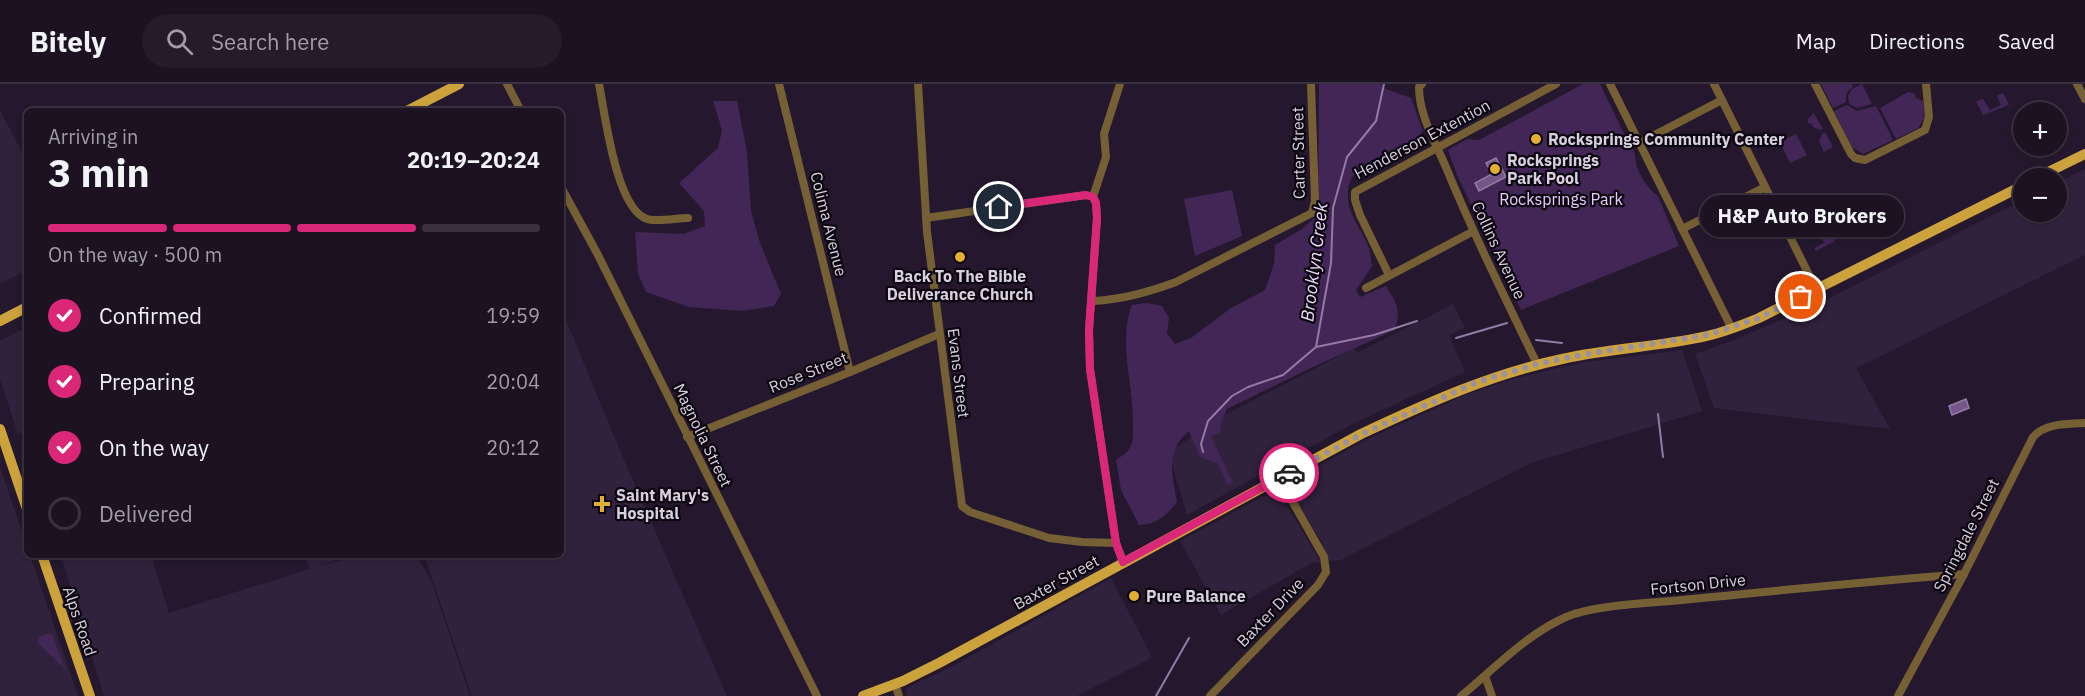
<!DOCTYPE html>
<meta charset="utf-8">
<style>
body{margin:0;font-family:"IBM Plex Sans",sans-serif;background:#251b2a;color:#f1f3f6;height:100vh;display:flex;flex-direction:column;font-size:22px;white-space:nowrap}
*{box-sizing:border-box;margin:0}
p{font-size:20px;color:#a09ea5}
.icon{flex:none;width:33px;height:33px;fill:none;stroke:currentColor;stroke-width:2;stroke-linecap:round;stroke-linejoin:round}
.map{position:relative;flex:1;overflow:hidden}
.side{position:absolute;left:24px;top:24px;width:540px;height:450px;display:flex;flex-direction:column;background:#1c1222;border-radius:9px;box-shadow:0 3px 9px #0003,0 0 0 2px #3a3240}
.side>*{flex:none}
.buttons{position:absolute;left:2013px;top:18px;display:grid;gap:12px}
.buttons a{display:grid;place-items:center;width:54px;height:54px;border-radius:50%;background:#1c1222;box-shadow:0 3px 9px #0003,0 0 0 2px #3a3240;font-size:30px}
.pin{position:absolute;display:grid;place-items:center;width:51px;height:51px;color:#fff;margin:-26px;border:3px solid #fff;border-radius:50%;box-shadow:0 2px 6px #0007}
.courier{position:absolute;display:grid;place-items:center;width:60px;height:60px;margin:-30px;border:4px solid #db2777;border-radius:50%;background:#fff;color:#222;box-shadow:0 2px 8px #0007}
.bubble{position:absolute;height:42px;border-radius:21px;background:#1c1222;box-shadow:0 3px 9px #0003,0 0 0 2px #3a3240;font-size:20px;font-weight:700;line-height:42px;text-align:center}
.headline em{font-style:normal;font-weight:700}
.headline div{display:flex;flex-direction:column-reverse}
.headline{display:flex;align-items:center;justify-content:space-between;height:102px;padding:0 24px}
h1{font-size:39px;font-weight:700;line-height:45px}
.bar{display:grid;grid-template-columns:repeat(4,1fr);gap:9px 6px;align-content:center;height:72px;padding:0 24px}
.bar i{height:8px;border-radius:4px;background:#3a3240}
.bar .on{background:#db2777}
.bar p{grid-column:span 4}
ol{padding:0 24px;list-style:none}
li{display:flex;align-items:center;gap:18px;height:66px}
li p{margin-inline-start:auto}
li .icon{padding:6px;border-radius:50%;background:#db2777;color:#fff;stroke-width:4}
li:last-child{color:#a09ea5}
li i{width:33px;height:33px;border:3px solid #3a3240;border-radius:50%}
header{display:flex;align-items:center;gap:36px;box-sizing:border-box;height:84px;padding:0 30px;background:#1c1222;border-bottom:2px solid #3a3240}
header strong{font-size:28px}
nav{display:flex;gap:33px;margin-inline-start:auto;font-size:21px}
.search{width:420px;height:54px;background:#251b2a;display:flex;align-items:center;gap:15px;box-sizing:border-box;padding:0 21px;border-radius:33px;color:#a09ea5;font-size:22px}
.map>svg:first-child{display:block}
.built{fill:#30223c}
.green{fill:#422655}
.water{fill:#75568b;stroke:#937ba4;stroke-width:1.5}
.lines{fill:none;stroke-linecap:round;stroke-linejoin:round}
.stream{stroke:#937ba4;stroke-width:2}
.minor{stroke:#746034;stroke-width:8}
.major{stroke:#cca23d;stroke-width:10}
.done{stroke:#9990a1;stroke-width:6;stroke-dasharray:0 10.8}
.route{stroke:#db2777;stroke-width:8}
.poi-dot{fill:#e1af34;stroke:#0b060f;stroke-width:2}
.labels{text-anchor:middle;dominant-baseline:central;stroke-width:4.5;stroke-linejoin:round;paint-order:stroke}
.street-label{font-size:16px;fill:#d8d0df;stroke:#0b060f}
.poi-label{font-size:16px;font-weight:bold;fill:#d8d0df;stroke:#0b060f;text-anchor:start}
.park-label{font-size:16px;fill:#e6cbfb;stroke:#0b060f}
.water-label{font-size:18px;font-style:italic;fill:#eedcfd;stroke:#0b060f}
</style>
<header>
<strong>Bitely</strong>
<div class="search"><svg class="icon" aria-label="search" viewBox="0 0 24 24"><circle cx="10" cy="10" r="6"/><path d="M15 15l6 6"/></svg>Search here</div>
<nav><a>Map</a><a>Directions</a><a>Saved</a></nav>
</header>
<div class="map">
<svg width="2085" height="612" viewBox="0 0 2085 612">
<rect width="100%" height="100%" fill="#25182e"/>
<g class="built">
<polygon points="0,26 27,78 27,186 0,200"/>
<polygon points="2085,85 2085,171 1856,284 1890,345 1714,324 1695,270 1737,255 1820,219 2023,116 2024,128 2056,128 2057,99"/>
<polygon points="1453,220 1465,244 1449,251 1465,288 1352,340 1187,431 1169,368 1225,331 1354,264 1357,269"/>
<polygon points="561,224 621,369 727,612 472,612 424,471 561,471"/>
<polygon points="27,243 27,345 18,350 0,295 0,257"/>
<polygon points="1682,266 1702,327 1531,379 1341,476 1329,477 1322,459 1289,405 1289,401 1291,397 1366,356 1465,311 1517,294 1585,278"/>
<polygon points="0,383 27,463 27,471 30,471 78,612 0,612"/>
<polygon points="1274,407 1279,408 1286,420 1321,478 1311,479 1221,531 1180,457"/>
<polygon points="61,471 151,471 169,529 310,485 303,471 350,471 316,483 360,471 416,471 431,496 470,612 104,612"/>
<polygon points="1111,494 1152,573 1142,579 1077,612 906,612 907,604 912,601 949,584"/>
</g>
<g class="green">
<path d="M1319 0H1381L1386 5 1411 14 1423 47C1404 73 1346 70 1348 113 1348 131 1363 147 1369 164 1370 169 1371 176 1372 182L1356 206 1360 213 1386 202C1397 219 1401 226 1395 246L1315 282 1227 325 1221 339 1220 348 1211 353 1233 398 1228 401 1217 379 1200 373 1189 347C1165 367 1172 390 1177 418 1166 432 1157 440 1139 441L1121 406 1116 376C1120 373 1127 369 1130 364 1134 356 1133 346 1133 337 1133 298 1118 258 1132 221L1147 219 1162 222 1169 234 1167 249 1175 260 1191 254 1231 224 1265 206 1274 180 1275 161 1302 145 1318 131Z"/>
<path d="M1583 0H1600L1629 60 1631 61C1635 68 1635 72 1636 79 1638 90 1649 106 1658 112L1679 162 1521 226 1457 91 1448 66 1467 55 1479 56Z"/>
<polygon points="1821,0 1851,0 1853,2 1846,10 1846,18 1833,24"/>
<polygon points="1862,0 1872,20 1857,24 1849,20 1848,12 1852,5"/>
<polygon points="1908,8 1915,10 1916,14 1923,17 1925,33 1918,44 1896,55 1880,24"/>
<polygon points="2003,9 2009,21 1983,31 1976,17 1983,15 1990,26 2001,21 1997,12"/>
<polygon points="713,17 737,17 747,68 751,127 760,159 781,210 774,222 742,227 689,223 646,208 638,190 635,148 683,150 705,142 704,127 679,99 718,64 722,46"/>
<polygon points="1847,21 1857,27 1876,22 1893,56 1863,70 1852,63 1834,27"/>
<polygon points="1814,29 1823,45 1820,46 1813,43 1811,39 1809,40 1807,36"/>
<polygon points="1825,48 1833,63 1824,68 1819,57 1822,50"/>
<polygon points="1796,50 1807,71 1790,79 1780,58"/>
<polygon points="1232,106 1242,152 1195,172 1184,115"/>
<polygon points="1816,120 1826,139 1817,144 1807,125"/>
<polygon points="1861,128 1867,140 1837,156 1829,141 1838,136 1845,149 1856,143 1851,133"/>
<polygon points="1827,141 1835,157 1816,167 1814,164 1824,159 1818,145"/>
<polygon points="51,549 66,586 37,558 40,552"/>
</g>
<g class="water">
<polygon points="1496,74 1506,93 1479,107 1475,99 1492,90 1486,79"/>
<polygon points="1966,315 1969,324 1952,331 1949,322"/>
</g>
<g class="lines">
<g class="stream">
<polyline points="1456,254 1507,239"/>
<polyline points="1536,256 1562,259"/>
<polyline points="1316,263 1331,179 1333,124 1347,73 1376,37 1384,0"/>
<polyline points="1658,330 1663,373"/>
<polyline points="1203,368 1201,360 1208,337 1232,312 1248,303 1283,291 1316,263 1374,251 1417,237"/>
<polyline points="1156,612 1189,554"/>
</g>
<g class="minor">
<polyline points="507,0 521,27"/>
<path d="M599 0C605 30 616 125 647 135 655 138 678 134 688 134"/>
<polyline points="779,0 850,288"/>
<polyline points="918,0 927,148 962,422 970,428 1049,454 1082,458 1116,459"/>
<path d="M1422 0 1419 3C1419 30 1434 56 1445 81 1473 149 1505 214 1537 280"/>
<polyline points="1610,0 1732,245"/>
<polyline points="1714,0 1816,205"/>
<polyline points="1815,0 1851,70 1855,74 1865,76 1925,46 1929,33 1926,0"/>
<polyline points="2077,0 2085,15"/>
<polyline points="1639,59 1722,16"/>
<polyline points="561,103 598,171 817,612"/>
<polyline points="1093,113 1096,119 1097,134 1089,246 1090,285 1116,459 1123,478"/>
<polyline points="1093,113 1106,73 1104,50 1120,0"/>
<polyline points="926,134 1086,111 1093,113"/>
<polyline points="1682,145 1765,103"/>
<polyline points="1389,191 1360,131 1355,116 1355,108 1556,0"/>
<polyline points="1366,204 1472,148"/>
<path d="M1092 217C1121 216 1149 208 1176 198L1312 129 1315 117 1311 0"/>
<polyline points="687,353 850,288 939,250"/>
<polyline points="1485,592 1492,612"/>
<polyline points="895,600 899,612"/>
<polyline points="1210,612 1318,501 1326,488 1324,473 1279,394"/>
<path d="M1461 612C1494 585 1527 550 1566 533 1596 520 1658 519 1692 515 1783 506 1873 497 1964 490"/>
<path d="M1898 612 1964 490 2033 353C2045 339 2068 340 2085 339"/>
</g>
<g class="major">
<polyline points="407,27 459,0"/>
<polyline points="2036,94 2085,70"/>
<polyline points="0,237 27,223"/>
<polyline points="0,345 27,425"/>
<polyline points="42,471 90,612"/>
<path d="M863 612 903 597 939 579 1361 350C1427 319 1491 290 1562 275 1610 264 1659 263 1707 252 1725 248 1742 241 1759 234L2024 101"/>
</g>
</g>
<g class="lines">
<polyline class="done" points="1289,389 1362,350 1475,299 1537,280 1586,270 1708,251 1759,234 1801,213"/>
<polyline class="route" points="999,123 1086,111 1093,113 1096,119 1097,134 1089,246 1090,285 1116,459 1123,478 1289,389"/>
</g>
<g class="poi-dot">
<circle cx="1536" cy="55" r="6"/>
<circle cx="1495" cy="85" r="6"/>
<circle cx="960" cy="173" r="6"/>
<path d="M599 411h6v6h6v6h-6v6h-6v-6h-6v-6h6z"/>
<circle cx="1134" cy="512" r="6"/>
</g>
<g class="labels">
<g class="street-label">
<text transform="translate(1422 55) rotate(-28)">Henderson Extention</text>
<text transform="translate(1298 69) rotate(-91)">Carter Street</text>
<text transform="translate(829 140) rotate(76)">Colima Avenue</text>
<text transform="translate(1499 166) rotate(65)">Collins Avenue</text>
<text transform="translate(808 288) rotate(-22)">Rose Street</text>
<text transform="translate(959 289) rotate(83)">Evans Street</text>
<text transform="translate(703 351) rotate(64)">Magnolia Street</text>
<text transform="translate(1966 451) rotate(-63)">Springdale Street</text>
<text transform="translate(1056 498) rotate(-29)">Baxter Street</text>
<text transform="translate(1698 500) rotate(-6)">Fortson Drive</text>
<text transform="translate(1270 528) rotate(-46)">Baxter Drive</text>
<text transform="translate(80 537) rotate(71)">Alps Road</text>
</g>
<g class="poi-label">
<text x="1548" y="55">Rocksprings Community Center</text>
<text x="1507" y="76">Rocksprings<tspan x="1507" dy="18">Park Pool</tspan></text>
<text x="960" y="192" text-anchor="middle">Back To The Bible<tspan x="960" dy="18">Deliverance Church</tspan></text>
<text x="616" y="411">Saint Mary's<tspan x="616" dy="18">Hospital</tspan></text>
<text x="1146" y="512">Pure Balance</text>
</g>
<g class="park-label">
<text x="1561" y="115">Rocksprings Park</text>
</g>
<g class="water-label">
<text transform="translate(1314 178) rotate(-83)">Brooklyn Creek</text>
</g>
</g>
</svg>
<div class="buttons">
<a>+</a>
<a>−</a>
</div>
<div class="pin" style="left:1801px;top:213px;background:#ea580c"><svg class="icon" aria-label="bag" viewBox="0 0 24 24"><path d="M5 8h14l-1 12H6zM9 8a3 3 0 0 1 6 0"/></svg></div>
<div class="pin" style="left:999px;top:123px;background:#1f2937"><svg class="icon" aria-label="home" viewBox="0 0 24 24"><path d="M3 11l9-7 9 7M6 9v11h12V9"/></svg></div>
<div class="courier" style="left:1289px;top:389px"><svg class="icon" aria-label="car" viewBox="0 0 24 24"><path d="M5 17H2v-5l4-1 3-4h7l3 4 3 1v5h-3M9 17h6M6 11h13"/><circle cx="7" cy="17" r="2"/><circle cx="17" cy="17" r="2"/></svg></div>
<div class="bubble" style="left:1700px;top:111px;width:204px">H&amp;P Auto Brokers</div>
<section class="side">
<div class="headline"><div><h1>3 min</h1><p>Arriving in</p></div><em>20:19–20:24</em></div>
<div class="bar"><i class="on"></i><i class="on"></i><i class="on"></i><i></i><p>On the way · 500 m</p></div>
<ol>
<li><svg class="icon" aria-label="check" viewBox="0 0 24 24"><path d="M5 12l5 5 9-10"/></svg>Confirmed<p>19:59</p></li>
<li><svg class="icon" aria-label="check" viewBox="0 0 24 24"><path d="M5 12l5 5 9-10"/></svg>Preparing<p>20:04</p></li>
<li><svg class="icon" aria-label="check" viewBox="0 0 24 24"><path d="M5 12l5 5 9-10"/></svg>On the way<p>20:12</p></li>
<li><i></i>Delivered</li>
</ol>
</section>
</div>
